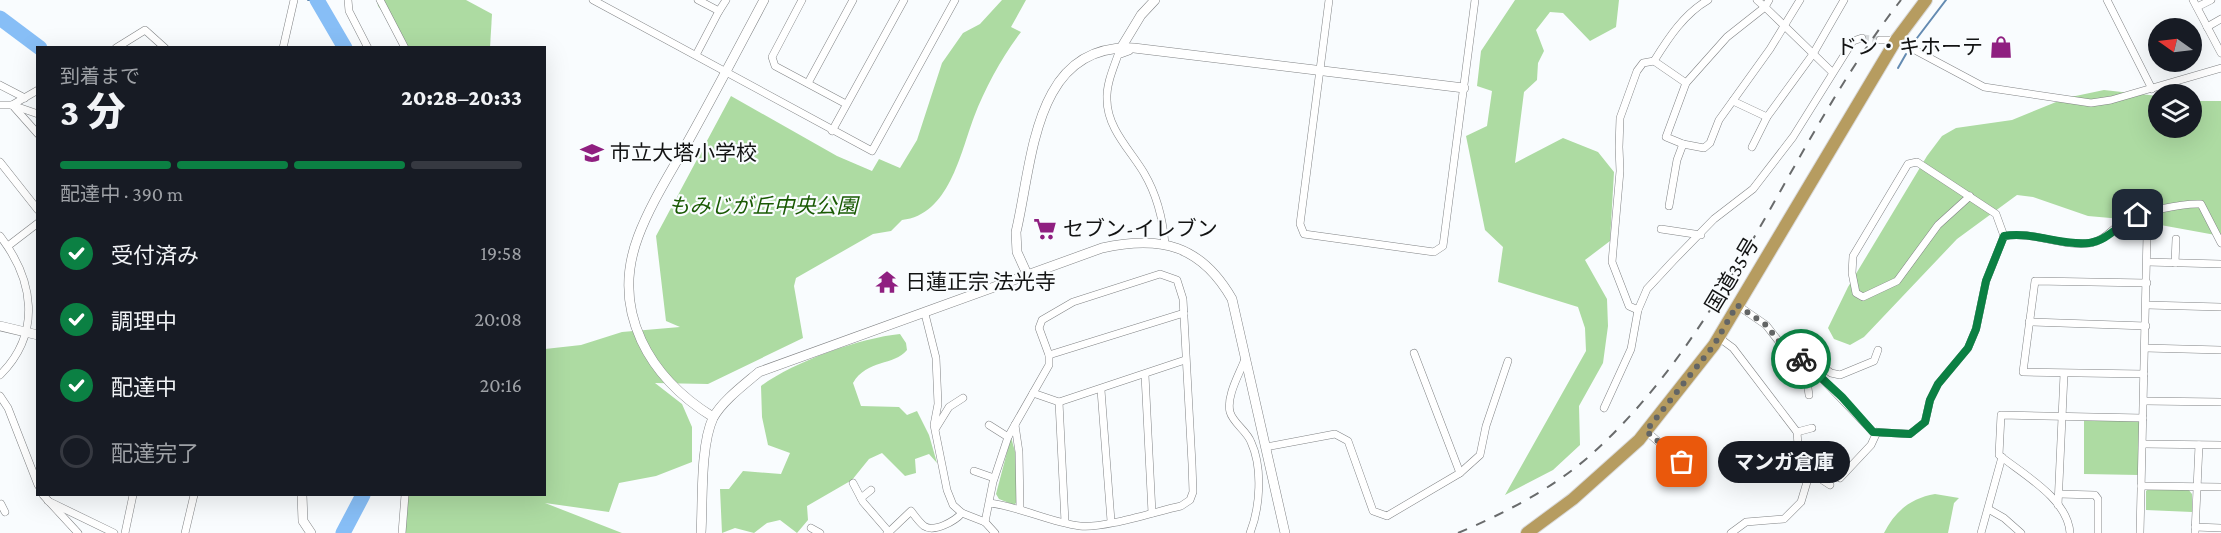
<!DOCTYPE html>
<html lang="ja">
<meta charset="utf-8">
<style>
body{margin:0;font-family:"Crimson Pro","Noto Sans JP",serif;background:#20242c;color:#f1f3f6;height:100vh;display:flex;flex-direction:column;font-size:22px;white-space:nowrap}
*{box-sizing:border-box;margin:0}
p{font-size:20px;color:#9ea1a6}
.icon{flex:none;width:33px;height:33px;fill:none;stroke:currentColor;stroke-width:2;stroke-linecap:round;stroke-linejoin:round}
.map{position:relative;flex:1;overflow:hidden}
.side{position:absolute;left:36px;top:46px;width:510px;height:450px;display:flex;flex-direction:column;background:#171b24;border-radius:0px;box-shadow:0 6px 24px #0002}
.side>*{flex:none}
.needle{width:39px;rotate:284deg}
.controls{position:absolute;left:2148px;top:18px;display:grid;gap:12px}
.controls a{display:grid;place-items:center;width:54px;height:54px;border-radius:50%;background:#171b24;box-shadow:0 6px 24px #0002;font-size:30px}
.pin{position:absolute;display:grid;place-items:center;width:51px;height:51px;color:#fff;margin:-26px;border-radius:12px;box-shadow:0 3px 9px #0006}
.courier{position:absolute;display:grid;place-items:center;width:60px;height:60px;margin:-30px;border:4px solid #0b8043;border-radius:50%;background:#fff;color:#222;box-shadow:0 2px 8px #0007}
.bubble{position:absolute;height:42px;border-radius:21px;background:#171b24;box-shadow:0 6px 24px #0002;font-size:20px;font-weight:800;line-height:42px;text-align:center}
.summary em{font-style:normal;font-weight:800}
.summary div{display:flex;flex-direction:column-reverse}
.summary{display:flex;align-items:center;justify-content:space-between;height:102px;padding:0 24px}
h1{font-size:39px;font-weight:800;line-height:45px}
.bar{display:grid;grid-template-columns:repeat(4,1fr);gap:9px 6px;align-content:center;height:72px;padding:0 24px}
.bar i{height:8px;border-radius:4px;background:#363941}
.bar .active{background:#0b8043}
.bar p{grid-column:span 4}
ol{padding:0 24px;list-style:none}
li{display:flex;align-items:center;gap:18px;height:66px}
li p{margin-inline-start:auto}
li .icon{padding:6px;border-radius:50%;background:#0b8043;color:#fff;stroke-width:4}
li:last-child{color:#9ea1a6}
li i{width:33px;height:33px;border:3px solid #363941;border-radius:50%}
.map>svg:first-child{display:block}
.green{fill:#addba2}
.lines{fill:none;stroke-linecap:round;stroke-linejoin:round}
.stream{stroke:#648bb2;stroke-width:2}
.river{stroke:#87bef6;stroke-width:15}
.minor-tunnel{stroke:#d6d9db;stroke-width:7;stroke-dasharray:7 3.5;stroke-linecap:butt}
.minor-casing{stroke:#818385;stroke-width:8}
.tertiary-casing{stroke:#818385;stroke-width:10}
.trunk-casing{stroke:#d9d9d9;stroke-width:14}
.minor{stroke:#fff;stroke-width:7}
.tertiary{stroke:#fff;stroke-width:9}
.trunk{stroke:#b69c60;stroke-width:12}
.rail{stroke:#696b6c;stroke-width:2;stroke-dasharray:10 10;stroke-linecap:butt}
.done{stroke:#636565;stroke-width:6;stroke-dasharray:0 10.8}
.route{stroke:#0b8043;stroke-width:8}
.labels{text-anchor:middle;dominant-baseline:central;stroke-width:4.5;stroke-linejoin:round;paint-order:stroke}
.poi-label{font-size:21px;fill:#121313;stroke:#f9fcfe;text-anchor:start}
.park-label{font-size:21px;font-style:italic;fill:#195903;stroke:#f9fcfe}
.street-label{font-size:21px;fill:#121313;stroke:#f9fcfe}
</style>
<div class="map">
<svg width="2221" height="533" viewBox="0 0 2221 533">
<rect width="100%" height="100%" fill="#f9fcfe"/>
<g class="green">
<polygon points="377,0 466,0 492,14 490,48 409,48 378,6"/>
<path d="M1002 0H1026L1011 27 1021 32C1002 57 985 88 974 117 960 154 949 215 902 220L891 231 873 234 796 278 794 286 803 338 708 384 655 383 682 404 692 427V462L656 476 619 483 609 512 545 503 622 533H403L401 495H544L545 349 581 345 622 332 680 327 666 321 656 236 731 96 837 156 872 171 879 159 900 168 917 140 942 63 963 33 980 24Z"/>
<polygon points="1515,0 1619,0 1616,27 1590,41 1563,13 1550,12 1536,30 1544,51 1538,63 1537,80 1524,92 1515,163 1563,138 1598,152 1614,172 1610,241 1585,260 1607,299 1608,326 1603,363 1579,406 1580,445 1553,470 1505,495 1586,351 1585,328 1578,307 1498,282 1503,247 1485,230 1466,136 1487,126 1492,91 1477,86 1481,51"/>
<polygon points="2104,90 2158,96 2158,128 2192,128 2192,101 2221,101 2221,236 2133,220 2088,216 2033,197 2017,195 1957,239 1864,337 1850,345 1834,339 1828,328 1848,287 1927,156 1942,136 1956,128 2012,120 2066,98"/>
<path d="M900 334 906 343 907 350C894 366 867 359 853 383L861 406 899 407 907 415 917 411 929 435 937 463 929 454 915 459 916 473 905 476 882 453 869 459 852 480 807 506 808 520 797 533 780 520 767 523 754 533 735 528 722 533 720 489H729L743 471 781 474 790 453 768 445 762 417 761 386C793 362 860 338 900 334Z"/>
<polygon points="2084,420 2140,421 2139,475 2084,474"/>
<polygon points="1011,437 1017,459 1018,501 1014,505 999,499 996,494"/>
<polygon points="2150,488 2188,489 2192,494 2192,512 2146,510 2146,491"/>
<path d="M1935 494 1959 498 1954 503 1948 533H1884C1895 511 1911 498 1935 494Z"/>
</g>
<g class="lines">
<g class="stream">
<polyline points="308,0 317,0"/>
<polyline points="1914,42 1946,0"/>
<polyline points="1898,68 1906,54"/>
</g>
<g class="river">
<polyline points="317,0 345,48"/>
<polyline points="0,18 40,48"/>
<polyline points="343,533 363,495"/>
</g>
<polyline class="minor-tunnel" points="1862,38 1880,40"/>
<g class="minor-casing">
<g id="minor">
<polyline points="348,0 349,11 368,48"/>
<polyline points="380,0 405,48"/>
<polyline points="593,0 872,151 955,0"/>
<polyline points="802,0 772,57 775,66 846,104"/>
<polyline points="1329,0 1300,224 1304,234 1434,252 1443,246 1475,0"/>
<polyline points="1757,0 1765,7 1769,0"/>
<polyline points="2107,0 2152,89"/>
<polyline points="2193,0 2221,53"/>
<polyline points="2197,7 2211,0"/>
<polyline points="719,11 726,0"/>
<polyline points="2207,27 2221,19"/>
<polyline points="1880,40 1896,40 1984,87 2091,103 2111,100 2221,68"/>
<polyline points="116,48 145,30 165,48"/>
<polyline points="283,48 294,0"/>
<path d="M1129 51 1118 55C1113 69 1106 85 1107 100 1107 128 1131 151 1144 173 1157 195 1163 220 1165 244"/>
<polyline points="696,55 719,11 698,0"/>
<polyline points="1654,61 1643,63 1637,71 1620,118 1619,147 1620,171 1612,262 1629,306 1638,310 1647,289 1673,261 1714,219 1753,189 1793,137 1853,41 1862,38"/>
<polyline points="808,83 853,0"/>
<path d="M1686 83 1654 61C1669 37 1684 14 1708 0"/>
<polyline points="0,85 25,98"/>
<polyline points="1733,101 1767,117 1813,54 1844,0"/>
<polyline points="0,105 12,105 38,114"/>
<polyline points="12,105 38,90"/>
<polyline points="14,107 38,134"/>
<polyline points="832,131 904,0"/>
<polyline points="1683,144 1666,137 1686,83 1727,37 1765,7 1832,72"/>
<polyline points="1752,147 1767,117"/>
<polyline points="0,162 38,210"/>
<polyline points="1970,196 1938,225 1897,281 1863,297 1856,293 1852,273 1853,256 1908,164 1917,162 1996,214 2004,236"/>
<polyline points="1669,206 1677,160 1683,144 1704,148 1710,143 1719,120 1770,49 1800,0"/>
<polyline points="2138,215 2147,235 2140,533"/>
<polyline points="1661,229 1701,235"/>
<path d="M0 236C34 280 42 333 0 375"/>
<polyline points="8,246 38,223"/>
<polyline points="2147,262 2221,264"/>
<polyline points="2175,263 2176,239"/>
<path d="M1737 305 1766 325 1784 348 1808 364 1873 432 1910 434 1925 422 1930 400 1938 384 1968 348 1976 329 1986 281 2004 236C2034 231 2061 247 2091 243 2106 240 2112 228 2125 221 2141 212 2182 203 2201 204L2221 243"/>
<polyline points="2147,305 2221,307"/>
<polyline points="925,314 936,358 938,404 934,425 947,490 953,505 962,513 985,522 995,533"/>
<polyline points="2029,322 2146,326"/>
<polyline points="1718,337 1733,348 1797,432 1812,428"/>
<polyline points="1780,343 1788,341 1831,373 1840,375 1874,361 1878,350"/>
<polyline points="2145,348 2221,350"/>
<polyline points="1049,355 1184,313"/>
<path d="M1245 359C1240 373 1226 396 1230 412 1233 423 1247 431 1251 442 1263 468 1260 508 1250 533"/>
<polyline points="1804,361 1809,395"/>
<polyline points="2144,374 2023,372 2035,281 2147,283"/>
<polyline points="1145,375 1152,513"/>
<polyline points="1101,390 1111,521"/>
<polyline points="1033,393 1059,402 1185,360"/>
<polyline points="0,396 8,408 38,485"/>
<polyline points="2144,401 2221,402"/>
<polyline points="1059,402 1065,522"/>
<polyline points="1604,408 1631,349 1638,310"/>
<polyline points="989,425 1008,437"/>
<polyline points="1015,425 1019,452 1020,509"/>
<polyline points="936,428 949,407 963,398"/>
<polyline points="1646,431 1700,478"/>
<polyline points="1797,432 1798,445 1810,472"/>
<polyline points="2143,444 2221,445"/>
<polyline points="1266,447 1335,434 1348,441 1373,511 1387,516 1460,473 1414,353"/>
<polyline points="974,471 994,478"/>
<polyline points="1460,473 1480,455 1486,426 1508,361"/>
<polyline points="1840,478 1871,445 1877,432"/>
<polyline points="853,483 863,502 889,532 887,533"/>
<polyline points="2141,486 2221,487"/>
<polyline points="2059,494 2095,495 2098,499 2098,533"/>
<polyline points="43,495 78,533"/>
<polyline points="861,498 871,490"/>
<polyline points="48,501 114,533"/>
<polyline points="1,504 5,512"/>
<polyline points="2058,505 2064,374"/>
<polyline points="1990,510 2004,518 2021,533"/>
<path d="M985 522 993 482 1008 437 1049 365V355L1039 328 1042 320 1073 302 1160 274 1177 280 1183 299 1192 464 1193 492 1190 500 1181 506C1157 511 1103 529 1080 526 1049 522 1021 507 990 503"/>
<polyline points="2195,527 2221,528"/>
<polyline points="811,528 820,533"/>
<path d="M889 532 911 511C915 516 919 522 924 526 934 533 955 521 962 513"/>
<polyline points="125,533 133,495"/>
<polyline points="185,533 194,495"/>
<polyline points="402,533 405,495"/>
<polyline points="1731,533 1746,522 1784,519 1801,502 1810,472 1830,485"/>
<polyline points="1981,533 2002,457"/>
<path d="M2070 533C2068 499 2024 475 1999 455L2001 415 2143 418"/>
<polyline points="2195,533 2199,445"/>
</g>
</g>
<g class="tertiary-casing">
<g id="tertiary">
<polyline points="1121,48 1141,15 1155,0"/>
<path d="M1027 274 1017 252 1016 232C1033 161 1033 43 1134 48L1464 88"/>
<polyline points="0,326 38,335"/>
<path d="M713 417C650 378 610 312 638 237 651 202 673 169 691 136 716 91 740 45 764 0"/>
<polyline points="302,495 303,521 311,533"/>
<path d="M701 533C703 502 700 446 713 418 722 401 745 384 759 372L1102 248C1161 235 1201 245 1232 299L1285 533"/>
</g>
</g>
<g class="trunk-casing">
<polyline id="trunk" points="1527,533 1573,499 1639,440 1714,345 1896,40 1926,0"/>
</g>
<use href="#minor" class="minor"/>
<use href="#tertiary" class="tertiary"/>
<use href="#trunk" class="trunk"/>
<path class="rail" d="M1458 533C1505 513 1556 487 1594 452 1730 328 1789 143 1901 0"/>
</g>
<g class="lines">
<polyline class="done" points="1682,462 1646,431 1714,345 1737,305 1766,325 1784,348 1801,359"/>
<path class="route" d="M1801 359 1842 397 1873 432 1910 434 1925 422 1930 400 1938 384 1968 348 1976 329 1986 281 2004 236C2033 231 2060 246 2089 243 2108 241 2121 222 2138 215"/>
</g>
<defs>
<g id="shop-bare" transform="scale(1.8)"><path d="M-5-2.5h2.3a2.7 3.5 0 0 1 5.4 0H5L5.5 6h-11ZM-1.5-2.5h3a1.5 2.3 0 0 0-3 0Z" fill="#8f1f80" stroke="#f9fcfe" stroke-width="2.5" paint-order="stroke"/></g>
<g id="school-bare" transform="scale(1.8)"><path d="M0-5L7-2L0 1L-7-2ZM-4 1L0 2.5L4 1V4Q0 6-4 4Z" fill="#8f1f80" stroke="#f9fcfe" stroke-width="2.5" paint-order="stroke"/></g>
<g id="supermarket-bare" transform="scale(1.8)"><path d="M-6-5.5h2.5l.6 2H6L4.5 2H-2.5L-4.4-4H-6ZM-1.5 3.2a1.3 1.3 0 1 0 .1 0ZM3 3.2a1.3 1.3 0 1 0 .1 0Z" fill="#8f1f80" stroke="#f9fcfe" stroke-width="2.5" paint-order="stroke"/></g>
<g id="temple-bare" transform="scale(1.8)"><path d="M0-6L5-2H3V0L6.5 2.5H4V6H1.5V3h-3V6H-4V2.5H-6.5L-3 0V-2H-5Z" fill="#8f1f80" stroke="#f9fcfe" stroke-width="2.5" paint-order="stroke"/></g>
</defs>
<g fill-rule="evenodd">
<use href="#shop-bare" x="2001" y="47"/>
<use href="#school-bare" x="592" y="153"/>
<use href="#supermarket-bare" x="1045" y="229"/>
<use href="#temple-bare" x="887" y="282"/>
</g>
<g class="labels">
<g class="poi-label">
<text x="1983" y="47" text-anchor="end">ドン・キホーテ</text>
<text x="610" y="153">市立大塔小学校</text>
<text x="1063" y="229">セブン-イレブン</text>
<text x="905" y="282">日蓮正宗 法光寺</text>
</g>
<g class="park-label">
<text x="763" y="206">もみじが丘中央公園</text>
</g>
<g class="street-label">
<text transform="translate(1732 275) rotate(-59)">国道35号</text>
</g>
</g>
</svg>
<div class="controls">
<a><svg class="needle" viewBox="-14 -14 28 28"><path d="M0-13l5 13h-10z" fill="#e53935"/><path d="M0 13l5-13h-10z" fill="#9ea1a6"/></svg></a>
<a><svg class="icon" aria-label="layers" viewBox="0 0 24 24"><path d="M12 4l9 5-9 5-9-5zM3 14l9 5 9-5"/></svg></a>
</div>
<div class="pin" style="left:1682px;top:462px;background:#ea580c"><svg class="icon" aria-label="bag" viewBox="0 0 24 24"><path d="M5 8h14l-1 12H6zM9 8a3 3 0 0 1 6 0"/></svg></div>
<div class="pin" style="left:2138px;top:215px;background:#1f2937"><svg class="icon" aria-label="home" viewBox="0 0 24 24"><path d="M3 11l9-7 9 7M6 9v11h12V9"/></svg></div>
<div class="courier" style="left:1801px;top:359px"><svg class="icon" aria-label="bike" viewBox="0 0 24 24"><circle cx="6" cy="16" r="4"/><circle cx="18" cy="16" r="4"/><path d="M6 16l4-8h5l3 8M10 8l3 8H6M13 5h3"/></svg></div>
<div class="bubble" style="left:1718px;top:441px;width:132px">マンガ倉庫</div>
<section class="side">
<div class="summary"><div><h1>3 分</h1><p>到着まで</p></div><em>20:28–20:33</em></div>
<div class="bar"><i class="active"></i><i class="active"></i><i class="active"></i><i></i><p>配達中 · 390 m</p></div>
<ol>
<li><svg class="icon" aria-label="check" viewBox="0 0 24 24"><path d="M5 12l5 5 9-10"/></svg>受付済み<p>19:58</p></li>
<li><svg class="icon" aria-label="check" viewBox="0 0 24 24"><path d="M5 12l5 5 9-10"/></svg>調理中<p>20:08</p></li>
<li><svg class="icon" aria-label="check" viewBox="0 0 24 24"><path d="M5 12l5 5 9-10"/></svg>配達中<p>20:16</p></li>
<li><i></i>配達完了</li>
</ol>
</section>
</div>
